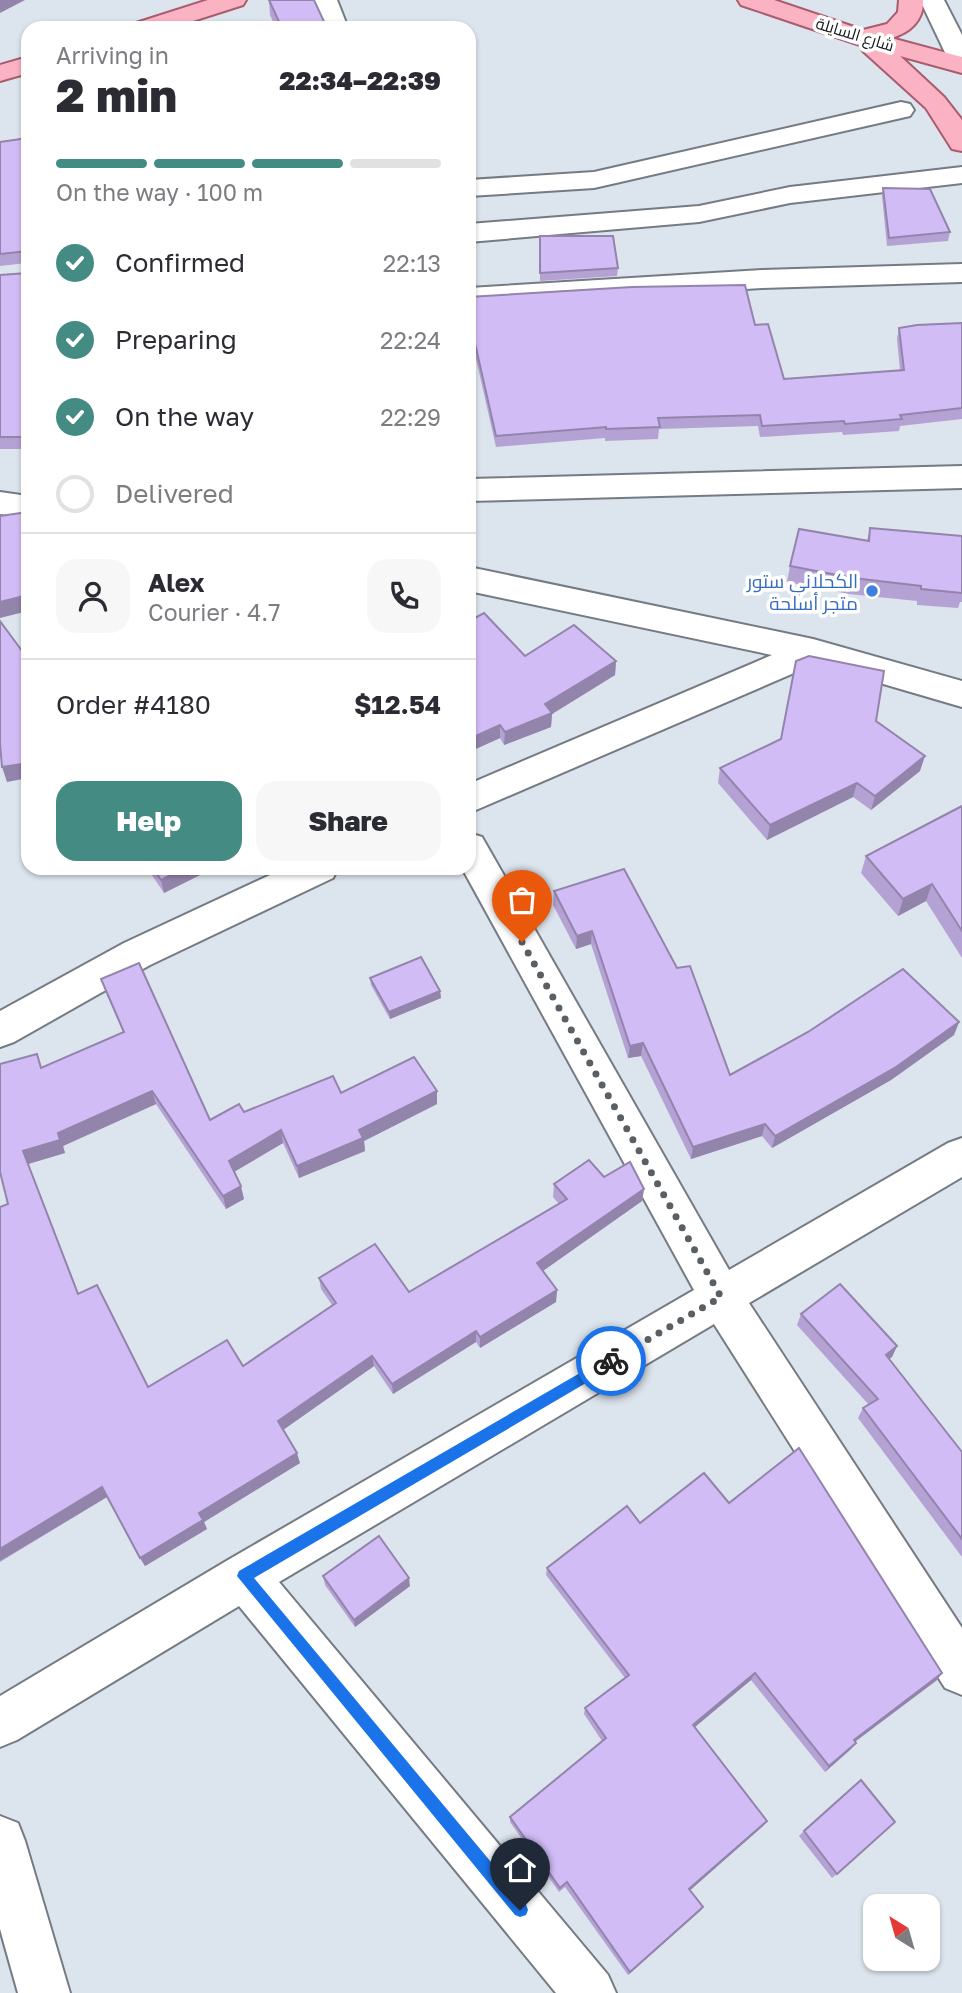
<!DOCTYPE html>
<meta charset="utf-8">
<style>
body{margin:0;font-family:"Golos Text",Cairo,sans-serif;background:#f7f7f7;color:#2b2b33;height:100vh;display:flex;flex-direction:column;font-size:26px;white-space:nowrap}
*{box-sizing:border-box;margin:0}
p{font-size:23px;color:#7c7c81}
.icon{flex:none;width:38px;height:38px;fill:none;stroke:currentColor;stroke-width:2;stroke-linecap:round;stroke-linejoin:round}
.map{position:relative;flex:1;overflow:hidden}
.side{position:absolute;left:21px;top:21px;width:455px;height:854px;display:flex;flex-direction:column;background:#fff;border-radius:21px;box-shadow:0 2px 5px #0004}
.side>*{flex:none}
.needle{width:46px;rotate:323deg}
.tools{position:absolute;left:863px;top:1894px;display:grid;gap:14px}
.tools a{display:grid;place-items:center;width:77px;height:77px;border-radius:14px;background:#fff;box-shadow:0 2px 5px #0004;font-size:35px}
.pin{position:absolute;display:grid;place-items:center;width:60px;height:60px;color:#fff;margin:-72px -30px;border-radius:50% 50% 50% 0;rotate:-45deg;box-shadow:0 0 7px #0007}
.pin .icon{rotate:45deg}
.courier{position:absolute;display:grid;place-items:center;width:70px;height:70px;margin:-35px;border:5px solid #1a73e8;border-radius:50%;background:#fff;color:#222;box-shadow:0 2px 9px #0007}
.overview em{font-style:normal;font-weight:800}
.overview div{display:flex;flex-direction:column-reverse}
.overview{display:flex;align-items:center;justify-content:space-between;height:119px;padding:0 35px}
h1{font-size:46px;font-weight:800;line-height:52px}
.bar{display:grid;grid-template-columns:repeat(4,1fr);gap:10px 7px;align-content:center;height:84px;padding:0 35px}
.bar i{height:9px;border-radius:5px;background:#e1e1e2}
.bar .current{background:#448b84}
.bar p{grid-column:span 4}
.line{display:flex;align-items:center;gap:18px;padding:0 35px;border-top:2px solid #e1e1e2}
.line div{flex:1}
.round{display:grid;place-items:center;flex:none;width:74px;height:74px;border-radius:21px;background:#f7f7f7}
ol{padding:0 35px;list-style:none}
li{display:flex;align-items:center;gap:21px;height:77px}
li p{margin-inline-start:auto}
li .icon{padding:7px;border-radius:50%;background:#448b84;color:#fff;stroke-width:4}
li:last-child{color:#7c7c81}
li i{width:38px;height:38px;border:4px solid #e1e1e2;border-radius:50%}
.action{display:flex;gap:14px;margin-top:auto;padding:14px 35px}
.action a{flex:1;height:80px;border-radius:21px;background:#448b84;color:#fff;font-size:28px;font-weight:800;line-height:80px;text-align:center}
.action a+a{background:#f7f7f7;color:#2b2b33}
.map>svg:first-child{display:block}
.lines{fill:none;stroke-linecap:round;stroke-linejoin:round}
.minor-casing{stroke:#747b83;stroke-width:4}
.major-casing{stroke:#a95c6e;stroke-width:4}
.minor{fill:#fff;fill-rule:evenodd}
.major{fill:#fbb3c4;fill-rule:evenodd}
.wall{fill:#b5a2d4}
.shaded-wall{fill:#9384ac}
.building{fill:#d2bcf6;stroke:#9384ac;stroke-width:2}
.route{fill:#1a73e8}
.done{stroke:#5a5f64;stroke-width:7;stroke-dasharray:0 12.6}
.shop-dot{fill:#3f7fe0;stroke:#fff;stroke-width:2.5}
.labels{text-anchor:middle;dominant-baseline:central;stroke-width:7;stroke-linejoin:round;paint-order:stroke}
.far-street-label{font-size:16px;fill:#14171a;stroke:#fff}
.shop-label{font-size:19px;fill:#366cbe;stroke:#fff;text-anchor:end}
</style>
<div class="map">
<svg width="962" height="1993" viewBox="0 0 962 1993">
<rect width="100%" height="100%" fill="#dce4ed"/>
<g class="lines">
<g class="minor-casing">
<g id="minor">
<polygon points="313,0 337,0 348,28 322,28"/>
<polygon points="920,0 944,0 962,35 962,69 953,66 949,61"/>
<polygon points="901,102 910,104 914,110 910,116 594,188 469,196 469,180 594,172"/>
<polygon points="962,167 962,183 790,203 699,222 469,242 469,224 699,206 790,187"/>
<polygon points="962,264 962,282 762,288 469,306 469,288 762,270"/>
<polygon points="962,466 962,488 469,501 469,479"/>
<polygon points="0,492 28,496 28,518 0,514"/>
<polygon points="469,567 813,639 962,681 962,707 815,664 469,813 469,784 772,655 469,591"/>
<polygon points="469,833 482,837 729,1270 948,1143 962,1138 962,1177 749,1303 962,1628 962,1695 945,1688 714,1324 279,1582 608,1975 616,1993 556,1993 239,1606 17,1740 0,1747 0,1696 228,1560 694,1290 462,868 469,868"/>
<polygon points="285,868 338,868 333,878 150,965 14,1042 0,1047 0,1011 124,943"/>
<polygon points="0,1816 18,1823 25,1841 70,1993 18,1993 0,1929"/>
</g>
</g>
<g class="major-casing">
<g id="major">
<polygon points="208,0 246,0 243,5 171,28 132,28 136,23"/>
<path d="M738 0H774L863 30 887 24 898 12 899 0H923C924 20 910 33 891 38L962 57V73L900 56 944 97 962 120V151L952 149 926 108 863 51 860 45 741 5Z"/>
<polygon points="28,57 28,73 0,81 0,65"/>
</g>
</g>
<use href="#minor" class="minor"/>
<use href="#major" class="major"/>
</g>
<g class="wall">
<polygon points="269,0 327,28 276,28 270,15"/>
<polygon points="28,138 28,449 0,449 0,275 27,273 27,263 0,266 0,142"/>
<polygon points="883,188 950,232 948,241 887,246 882,196"/>
<polygon points="540,236 618,268 617,276 540,281"/>
<polygon points="469,297 755,325 784,379 900,370 897,339 899,328 962,323 962,419 900,426 899,431 843,435 842,432 760,437 758,426 659,429 658,439 605,441 605,438 496,447 469,328"/>
<polygon points="870,528 962,536 962,602 960,602 958,608 917,605 917,601 849,594 787,582 790,566 867,541"/>
<polygon points="469,621 525,656 616,661 615,675 552,714 551,727 504,745 500,738 469,752"/>
<polygon points="876,721 920,771 871,810 853,797 767,840 718,783 720,768"/>
<polygon points="962,806 962,958 926,901 898,916 861,873 866,856"/>
<polygon points="147,868 214,868 164,893"/>
<polygon points="554,891 730,1075 959,1022 954,1035 891,1080 772,1148 762,1136 691,1159 641,1056 628,1058 591,944 576,949 553,905"/>
<polygon points="370,978 440,991 441,998 390,1019 371,985"/>
<polygon points="101,979 210,1120 244,1112 341,1093 437,1104 364,1141 365,1151 299,1178 283,1143 234,1172 244,1199 226,1209 156,1104 63,1146 65,1153 28,1164 79,1294 148,1387 243,1366 332,1305 321,1289 319,1278 409,1292 559,1204 553,1197 554,1184 604,1177 644,1189 642,1201 543,1271 557,1290 556,1302 480,1348 476,1342 393,1394 374,1366 283,1430 300,1463 204,1522 207,1529 145,1566 107,1497 0,1562 8,1204 43,1067 123,1032 106,993"/>
<polygon points="801,1314 897,1346 892,1357 889,1359 962,1452 962,1557 858,1418 863,1408 869,1405 797,1325"/>
<polygon points="729,1503 942,1673 937,1680 855,1742 851,1749 825,1772 751,1680 694,1728 767,1821 763,1826 690,1890 703,1907 700,1911 628,1975 565,1887 559,1892 510,1822 510,1817 602,1741 584,1714 585,1708 625,1678 546,1575 547,1568 640,1523"/>
<polygon points="323,1576 410,1586 355,1627 325,1585"/>
<polygon points="895,1822 832,1878 799,1836 804,1831"/>
</g>
<g class="shaded-wall">
<polygon points="0,0 25,0 0,13"/>
<polygon points="28,595 28,611 0,618 0,602"/>
<polygon points="616,661 615,675 552,714 551,727 504,745 505,732 545,704"/>
<polygon points="500,725 500,738 469,752 469,739"/>
<polygon points="925,756 920,771 871,810 875,796"/>
<polygon points="28,763 28,778 7,782 2,767"/>
<polygon points="857,783 853,797 767,840 770,825"/>
<polygon points="185,868 214,868 164,893 161,880"/>
<polygon points="220,868 234,868 221,873"/>
<polygon points="932,884 926,901 898,916 903,899"/>
<polygon points="592,931 591,944 576,949 577,936"/>
<polygon points="440,991 441,998 390,1019 389,1012"/>
<polygon points="959,1022 954,1035 891,1080 772,1148 775,1136"/>
<polygon points="643,1043 641,1056 628,1058 630,1046"/>
<polygon points="152,1091 156,1104 63,1146 65,1153 28,1164 83,1306 23,1151 58,1133"/>
<polygon points="437,1091 437,1104 364,1141 365,1151 299,1178 297,1166 359,1130"/>
<polygon points="765,1124 762,1136 691,1159 693,1147"/>
<polygon points="281,1130 283,1143 232,1173 229,1161"/>
<polygon points="241,1186 244,1199 226,1209 223,1196"/>
<polygon points="644,1189 642,1201 537,1275 537,1263"/>
<polygon points="557,1290 556,1302 480,1348 480,1337"/>
<polygon points="476,1331 476,1342 393,1394 392,1384"/>
<polygon points="897,1346 892,1357 881,1365 886,1355"/>
<polygon points="372,1356 374,1366 280,1432 278,1421"/>
<polygon points="297,1453 300,1463 204,1522 207,1529 145,1566 140,1558 199,1513"/>
<polygon points="102,1487 107,1497 0,1561 0,1549"/>
<polygon points="409,1578 410,1586 355,1627 354,1620"/>
<polygon points="755,1673 751,1680 690,1731 693,1725"/>
<polygon points="942,1673 937,1680 849,1746 854,1740"/>
<polygon points="856,1743 851,1749 825,1772 829,1766"/>
<polygon points="767,1821 763,1826 687,1893 689,1889"/>
<polygon points="703,1907 700,1911 628,1975 630,1972"/>
</g>
<g class="building">
<polygon points="269,0 314,0 327,28 282,28"/>
<polygon points="28,138 28,437 0,437 0,275 27,273 27,251 0,254 0,142"/>
<polygon points="883,188 930,189 950,232 889,238"/>
<polygon points="540,236 613,236 618,268 540,273"/>
<polygon points="745,285 755,325 768,324 784,379 904,370 899,328 917,325 962,323 962,408 900,415 902,419 845,424 844,421 762,426 760,415 658,418 660,427 606,429 606,427 496,436 469,317 469,297 632,287"/>
<polygon points="28,512 28,595 0,602 0,516"/>
<polygon points="870,528 962,536 962,593 921,589 921,586 853,578 790,566 799,529 869,541"/>
<polygon points="484,613 525,656 574,625 616,661 545,704 552,713 505,732 500,725 469,739 469,621"/>
<polygon points="0,621 28,659 28,763 2,767 0,744"/>
<polygon points="809,656 884,671 876,721 925,756 875,796 857,783 770,825 720,768 781,739 796,661"/>
<polygon points="962,806 962,931 932,884 903,899 866,856"/>
<polygon points="153,868 185,868 161,880"/>
<polygon points="624,869 677,968 690,966 730,1075 808,1032 903,969 959,1022 896,1067 775,1136 765,1124 693,1147 643,1043 630,1046 592,931 577,936 554,891"/>
<polygon points="421,957 440,991 389,1012 370,978"/>
<polygon points="139,963 210,1120 239,1104 244,1112 333,1076 341,1093 414,1057 437,1091 359,1130 363,1138 297,1166 281,1130 229,1161 241,1186 223,1196 152,1091 58,1133 60,1140 23,1151 78,1294 97,1285 148,1387 227,1340 243,1366 336,1303 319,1278 375,1244 409,1292 567,1199 554,1184 589,1160 604,1177 630,1162 644,1189 537,1263 557,1290 480,1337 476,1331 392,1384 372,1356 278,1421 297,1453 199,1513 203,1520 140,1558 102,1487 0,1549 0,1207 8,1204 0,1172 0,1064 37,1054 41,1068 124,1032 101,979"/>
<polygon points="840,1284 897,1346 886,1355 962,1452 962,1539 863,1408 878,1399 801,1314"/>
<polygon points="799,1448 942,1673 854,1740 856,1743 829,1766 755,1673 693,1725 767,1821 689,1889 703,1907 630,1972 567,1882 560,1888 510,1817 606,1738 585,1708 629,1675 547,1568 627,1506 640,1523 704,1473 729,1503"/>
<polygon points="379,1536 409,1578 354,1620 323,1576"/>
<polygon points="861,1780 895,1822 837,1874 804,1831"/>
</g>
<polygon class="route" points="611,1355 617,1361 615,1366 254,1578 526,1904 528,1910 526,1915 520,1917 515,1915 237,1576 239,1571"/>
<g class="lines">
<polyline class="done" points="522,942 721,1297 611,1361"/>
</g>
<circle class="shop-dot" cx="872" cy="591" r="7"/>
<g class="labels">
<g class="far-street-label">
<text transform="translate(855 34) rotate(17)">شارع السايلة</text>
</g>
<g class="shop-label">
<text x="858" y="580">الكحلاني ستور<tspan x="858" dy="22">متجر أسلحة</tspan></text>
</g>
</g>
</svg>
<div class="tools">
<a><svg class="needle" viewBox="-14 -14 28 28"><path d="M0-13l5 13h-10z" fill="#e53935"/><path d="M0 13l5-13h-10z" fill="#7c7c81"/></svg></a>
</div>
<div class="pin" style="left:522px;top:942px;background:#ea580c"><svg class="icon" aria-label="bag" viewBox="0 0 24 24"><path d="M5 8h14l-1 12H6zM9 8a3 3 0 0 1 6 0"/></svg></div>
<div class="pin" style="left:520px;top:1910px;background:#1f2937"><svg class="icon" aria-label="home" viewBox="0 0 24 24"><path d="M3 11l9-7 9 7M6 9v11h12V9"/></svg></div>
<div class="courier" style="left:611px;top:1361px"><svg class="icon" aria-label="bike" viewBox="0 0 24 24"><circle cx="6" cy="16" r="4"/><circle cx="18" cy="16" r="4"/><path d="M6 16l4-8h5l3 8M10 8l3 8H6M13 5h3"/></svg></div>
<section class="side">
<div class="overview"><div><h1>2 min</h1><p>Arriving in</p></div><em>22:34–22:39</em></div>
<div class="bar"><i class="current"></i><i class="current"></i><i class="current"></i><i></i><p>On the way · 100 m</p></div>
<ol>
<li><svg class="icon" aria-label="check" viewBox="0 0 24 24"><path d="M5 12l5 5 9-10"/></svg>Confirmed<p>22:13</p></li>
<li><svg class="icon" aria-label="check" viewBox="0 0 24 24"><path d="M5 12l5 5 9-10"/></svg>Preparing<p>22:24</p></li>
<li><svg class="icon" aria-label="check" viewBox="0 0 24 24"><path d="M5 12l5 5 9-10"/></svg>On the way<p>22:29</p></li>
<li><i></i>Delivered</li>
</ol>
<div class="line" style="height:126px"><a class="round"><svg class="icon" aria-label="person" viewBox="0 0 24 24"><circle cx="12" cy="8" r="4"/><path d="M4 21q1-7 8-7t8 7"/></svg></a><div><b>Alex</b><p>Courier · 4.7</p></div><a class="round"><svg class="icon" aria-label="phone" viewBox="0 0 24 24"><path d="M5 4h4l2 5-3 2q2 4 5 5l2-3 5 2v4C11 20 4 13 5 4z"/></svg></a></div>
<div class="line" style="height:91px"><div>Order #4180</div><b>$12.54</b></div>
<div class="action"><a>Help</a><a>Share</a></div>
</section>
</div>
